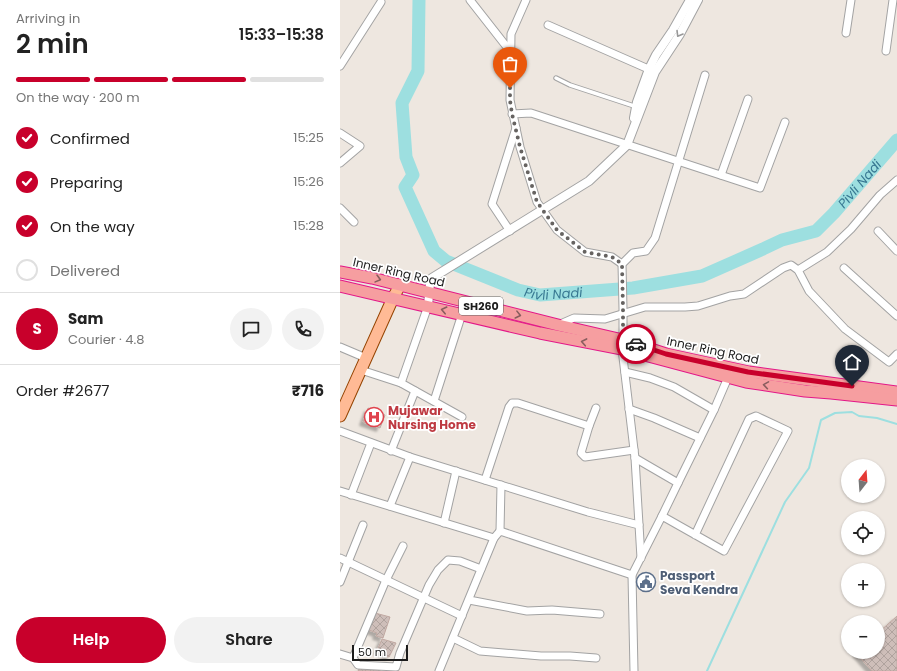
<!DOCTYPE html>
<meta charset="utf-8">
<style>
body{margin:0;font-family:Poppins,sans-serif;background:#f2f2f2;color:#222;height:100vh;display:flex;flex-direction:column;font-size:15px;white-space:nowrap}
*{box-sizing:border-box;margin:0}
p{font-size:13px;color:#767676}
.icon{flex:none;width:22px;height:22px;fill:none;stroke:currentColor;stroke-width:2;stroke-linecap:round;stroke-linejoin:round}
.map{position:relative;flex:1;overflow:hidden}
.drawer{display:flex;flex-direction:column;background:#fff;width:340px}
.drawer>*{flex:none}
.needle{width:26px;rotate:17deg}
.tools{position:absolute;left:501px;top:459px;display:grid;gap:8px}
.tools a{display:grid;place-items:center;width:44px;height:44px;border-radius:50%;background:#fff;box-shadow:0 1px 3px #0004;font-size:20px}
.scale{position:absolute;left:12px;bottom:10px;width:56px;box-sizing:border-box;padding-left:4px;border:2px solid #1c1c1c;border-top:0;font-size:11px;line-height:14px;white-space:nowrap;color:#1c1c1c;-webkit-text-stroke:3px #fff;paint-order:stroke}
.pin{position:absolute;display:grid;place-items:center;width:34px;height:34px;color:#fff;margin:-41px -17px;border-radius:50% 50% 50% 0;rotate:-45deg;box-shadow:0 0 4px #0007}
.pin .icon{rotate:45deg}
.courier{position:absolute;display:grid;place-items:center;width:40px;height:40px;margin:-20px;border:3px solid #c8002b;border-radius:50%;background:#fff;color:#222;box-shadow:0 1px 5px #0007}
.head em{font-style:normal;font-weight:600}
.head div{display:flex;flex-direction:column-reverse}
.head{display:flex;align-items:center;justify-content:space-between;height:68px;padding:0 16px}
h1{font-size:26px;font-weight:600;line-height:30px}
.bar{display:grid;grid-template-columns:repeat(4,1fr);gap:6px 4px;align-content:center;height:48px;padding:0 16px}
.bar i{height:5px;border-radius:3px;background:#e0e0e0}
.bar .current{background:#c8002b}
.bar p{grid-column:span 4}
.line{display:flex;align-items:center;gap:10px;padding:0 16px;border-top:1px solid #e0e0e0}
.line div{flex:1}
.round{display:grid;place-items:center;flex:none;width:42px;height:42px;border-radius:21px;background:#f2f2f2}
ol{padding:0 16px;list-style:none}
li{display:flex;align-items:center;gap:12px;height:44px}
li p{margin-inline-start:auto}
li .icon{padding:4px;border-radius:50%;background:#c8002b;color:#fff;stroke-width:4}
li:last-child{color:#767676}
li i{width:22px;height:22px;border:2px solid #e0e0e0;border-radius:50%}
.button{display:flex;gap:8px;margin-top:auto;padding:8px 16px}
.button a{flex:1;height:46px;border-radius:24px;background:#c8002b;color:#fff;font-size:16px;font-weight:600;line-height:46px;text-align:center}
.button a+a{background:#f2f2f2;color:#222}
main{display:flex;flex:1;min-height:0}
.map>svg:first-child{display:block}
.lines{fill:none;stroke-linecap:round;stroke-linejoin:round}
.stream{stroke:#9ddfe0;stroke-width:2}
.river{stroke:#9ddfe0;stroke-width:13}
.building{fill:url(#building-cross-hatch);stroke:#c1a9a2;filter:url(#shadow)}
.service-casing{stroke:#a3a3a3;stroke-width:5.5}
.minor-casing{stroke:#a3a3a3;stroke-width:9}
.tertiary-casing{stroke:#a3a3a3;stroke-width:10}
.primary-casing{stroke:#944300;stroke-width:13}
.trunk-casing{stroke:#e31788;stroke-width:13}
.service{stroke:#fff;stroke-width:3.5}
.minor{stroke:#fff;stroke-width:7}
.tertiary{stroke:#fff;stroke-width:8}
.primary{stroke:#ffba95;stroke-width:11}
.trunk{stroke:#f69ea0;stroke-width:11}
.oneway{stroke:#999}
.oneway2{stroke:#895d5e}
.done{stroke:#666361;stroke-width:4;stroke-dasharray:0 7.2}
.route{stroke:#c8002b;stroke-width:5}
.labels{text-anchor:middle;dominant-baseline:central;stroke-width:3.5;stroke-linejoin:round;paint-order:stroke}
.shield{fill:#fff;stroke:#606060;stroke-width:1}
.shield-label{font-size:11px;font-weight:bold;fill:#1c1c1c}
.street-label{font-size:12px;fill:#1c1c1c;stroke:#fff}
.health-label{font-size:12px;font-weight:bold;fill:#be3a42;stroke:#fff;text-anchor:start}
.service-label{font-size:12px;font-weight:bold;fill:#4e5e75;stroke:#fff;text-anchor:start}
.water-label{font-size:13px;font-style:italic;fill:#387892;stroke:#fff}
</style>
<main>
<section class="drawer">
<div class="head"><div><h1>2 min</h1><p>Arriving in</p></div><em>15:33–15:38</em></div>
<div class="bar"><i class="current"></i><i class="current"></i><i class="current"></i><i></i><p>On the way · 200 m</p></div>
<ol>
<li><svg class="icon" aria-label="check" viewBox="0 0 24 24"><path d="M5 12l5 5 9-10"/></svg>Confirmed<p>15:25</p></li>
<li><svg class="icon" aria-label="check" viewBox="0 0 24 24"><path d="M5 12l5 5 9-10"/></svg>Preparing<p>15:26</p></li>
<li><svg class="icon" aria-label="check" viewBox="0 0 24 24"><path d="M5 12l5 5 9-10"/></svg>On the way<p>15:28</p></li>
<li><i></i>Delivered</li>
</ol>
<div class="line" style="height:72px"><b class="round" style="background:#c8002b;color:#fff">S</b><div><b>Sam</b><p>Courier · 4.8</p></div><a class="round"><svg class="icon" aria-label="chat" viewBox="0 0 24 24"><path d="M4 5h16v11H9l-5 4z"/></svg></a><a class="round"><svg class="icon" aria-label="phone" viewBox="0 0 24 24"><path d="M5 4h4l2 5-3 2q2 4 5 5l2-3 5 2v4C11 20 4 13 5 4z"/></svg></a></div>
<div class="line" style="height:52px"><div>Order #2677</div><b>₹716</b></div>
<div class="button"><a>Help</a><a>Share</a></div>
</section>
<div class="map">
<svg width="557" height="671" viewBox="0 0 557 671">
<defs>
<pattern id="building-cross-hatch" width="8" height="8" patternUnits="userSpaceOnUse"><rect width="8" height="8" fill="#cebeb9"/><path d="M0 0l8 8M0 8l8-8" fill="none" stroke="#b0a39e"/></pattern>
<filter id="shadow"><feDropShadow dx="-3.5" dy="3.5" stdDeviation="1" flood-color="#0004"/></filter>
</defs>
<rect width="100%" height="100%" fill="#eee7e0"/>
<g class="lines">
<polyline class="stream" points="367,671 445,502 469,468 481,420 495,413 512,412 519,416 537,418 557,424"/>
<path class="river" id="s1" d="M79 0 78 71 62 103 66 157 73 175 65 187 94 251 106 261 178 290 200 295 293 288 362 276 423 249 442 240 476 231 494 213 557 140"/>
</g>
<g class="building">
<polygon points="28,408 45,415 40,428 23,422"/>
<polygon points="35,613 50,617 43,638 36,636 37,633 29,630"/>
<polygon points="557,616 557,671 532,671 516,653 538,652 538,633"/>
<polygon points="42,639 56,643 49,657 37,651"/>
<polygon points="27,668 40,668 40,671 18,671 19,669"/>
</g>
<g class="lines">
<g class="service-casing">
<polyline id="service" points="216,78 230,85 297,107"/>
</g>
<g class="minor-casing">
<g id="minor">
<polyline points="130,0 170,51"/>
<polyline points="186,0 171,34 170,100 180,147 197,202 217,230 245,252 272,257 282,264"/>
<polyline points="208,25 313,71"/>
<polyline points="506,33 511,0"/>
<polyline points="546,51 553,0"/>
<polyline points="0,66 41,2"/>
<polyline points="172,114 191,113 420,188 445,122"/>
<polyline points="0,133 20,146 0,163"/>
<polyline points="381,175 408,99"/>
<polyline points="0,208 14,222"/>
<polyline points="170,231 152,204 176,128"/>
<polyline points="538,231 557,251"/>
<polyline points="504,268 557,316"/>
<polyline points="458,270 487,252 511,229 540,195 557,180"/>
<polyline points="88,306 61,383 122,417"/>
<polyline points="218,325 234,318 265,319 305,307 345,307 358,306 390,296 404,294 443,268 451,265 458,270 469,291 505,329 549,362 557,354"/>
<polyline points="283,340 283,309 282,264 293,253 306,251 315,238 365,75"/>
<polyline points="0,347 26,358"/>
<polyline points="282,349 295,458 301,558"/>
<polyline points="21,370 61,383"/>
<polyline points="285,372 310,378 334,387 374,410"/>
<polyline points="94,401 122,314"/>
<polyline points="289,409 314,418 360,438"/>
<polyline points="249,426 241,453 245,457 294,450"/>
<polyline points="0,431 70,457 248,512 299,525"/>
<polyline points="51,451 75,391"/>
<polyline points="295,458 338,483 322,516"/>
<polyline points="145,480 169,407 172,403 178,403 249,426 256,408"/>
<polyline points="338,483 374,410 389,375"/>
<polyline points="0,491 154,538"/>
<polyline points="11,495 31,443"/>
<polyline points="50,506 70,457"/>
<polyline points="104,523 116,471"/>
<polyline points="160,531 161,485"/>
<polyline points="0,558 122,616"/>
<polyline points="0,582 23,525"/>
<polyline points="129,600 187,611 212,610 260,614"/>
<polyline points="113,638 140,651 201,656 230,656 256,658"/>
<polyline points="0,654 13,658 46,580 63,546"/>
<polyline points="13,658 18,665 56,667 60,653 89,585 98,570 108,560 120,561 141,569"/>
<polyline points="99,671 154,538 160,531 292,575"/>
<polyline points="294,671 292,575 322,516 384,551 448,431 416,416 409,419 355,535"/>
</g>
</g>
<g class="tertiary-casing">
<g id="tertiary">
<polyline points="294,118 297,102 309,69 316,55 333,30 350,0"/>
<polyline points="88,306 90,283 92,278 249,181 287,145 315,72 340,34 358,0"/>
</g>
</g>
<g class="primary-casing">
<polyline id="primary" points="0,416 53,298 60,285"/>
</g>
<g class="trunk-casing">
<g id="trunk">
<polyline points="0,272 32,278 218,325 283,340 326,354 409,372 557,392"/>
<polyline points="0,286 200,333 282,349 406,382 465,391 491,393 557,400"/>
</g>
</g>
<use href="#service" class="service"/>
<use href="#minor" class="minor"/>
<use href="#tertiary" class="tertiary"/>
<use href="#primary" class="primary"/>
<use href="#trunk" class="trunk"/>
</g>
<defs><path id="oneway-chevron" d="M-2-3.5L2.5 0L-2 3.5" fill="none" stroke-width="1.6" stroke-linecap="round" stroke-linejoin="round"/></defs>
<use class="oneway" href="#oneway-chevron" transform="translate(339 34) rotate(121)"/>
<g class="oneway2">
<use href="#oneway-chevron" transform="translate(38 279) rotate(15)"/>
<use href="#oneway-chevron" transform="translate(104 310) rotate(-167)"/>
<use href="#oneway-chevron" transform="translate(178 315) rotate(14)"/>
<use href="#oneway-chevron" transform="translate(244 342) rotate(-169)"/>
<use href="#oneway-chevron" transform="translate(426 385) rotate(-171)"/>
</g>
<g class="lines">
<polyline class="done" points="170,88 170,100 172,114 180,147 197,202 217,230 245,252 272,257 282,264 283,309 283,340 296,344"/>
<polyline class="route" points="296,344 326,354 408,372 512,386"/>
</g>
<defs>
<g id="hospital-ring" transform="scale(1)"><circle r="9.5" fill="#fff" stroke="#e0444e" stroke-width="1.5"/><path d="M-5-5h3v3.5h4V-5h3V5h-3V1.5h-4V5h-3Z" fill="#e0444e"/></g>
<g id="civic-ring" transform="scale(1)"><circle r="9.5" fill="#fff" stroke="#5c6f8a" stroke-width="1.5"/><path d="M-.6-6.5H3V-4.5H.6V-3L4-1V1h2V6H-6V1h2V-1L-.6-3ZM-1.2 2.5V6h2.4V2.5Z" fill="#5c6f8a"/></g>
</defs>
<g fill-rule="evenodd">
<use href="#hospital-ring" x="34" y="417"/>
<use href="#civic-ring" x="306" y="582"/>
</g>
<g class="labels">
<rect class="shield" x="119" y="297" width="44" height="18" rx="3"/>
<g class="shield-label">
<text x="141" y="306">SH260</text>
</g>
<g class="street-label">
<text transform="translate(59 272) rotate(13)">Inner Ring Road</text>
<text transform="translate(373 350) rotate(12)">Inner Ring Road</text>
</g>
<g class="health-label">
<text x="48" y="410">Mujawar<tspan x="48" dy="14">Nursing Home</tspan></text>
</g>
<g class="service-label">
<text x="320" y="575">Passport<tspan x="320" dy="14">Seva Kendra</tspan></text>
</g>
<g class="water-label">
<text stroke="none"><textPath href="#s1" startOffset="731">Pivli Nadi</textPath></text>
<text stroke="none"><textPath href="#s1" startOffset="394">Pivli Nadi</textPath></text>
</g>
</g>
</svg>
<div class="tools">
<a><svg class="needle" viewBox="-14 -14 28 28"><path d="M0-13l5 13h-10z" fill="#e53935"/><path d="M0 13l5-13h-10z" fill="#767676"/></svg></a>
<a><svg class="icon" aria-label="locate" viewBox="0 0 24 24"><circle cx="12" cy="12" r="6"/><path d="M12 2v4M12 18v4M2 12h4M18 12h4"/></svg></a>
<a>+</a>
<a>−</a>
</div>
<div class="scale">50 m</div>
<div class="pin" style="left:170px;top:88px;background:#ea580c"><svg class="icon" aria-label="bag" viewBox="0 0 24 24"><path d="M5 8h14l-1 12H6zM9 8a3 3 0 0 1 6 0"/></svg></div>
<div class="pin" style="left:512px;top:386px;background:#1f2937"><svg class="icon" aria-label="home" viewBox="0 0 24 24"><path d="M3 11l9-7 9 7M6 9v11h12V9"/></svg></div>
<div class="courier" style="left:296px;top:344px"><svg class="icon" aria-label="car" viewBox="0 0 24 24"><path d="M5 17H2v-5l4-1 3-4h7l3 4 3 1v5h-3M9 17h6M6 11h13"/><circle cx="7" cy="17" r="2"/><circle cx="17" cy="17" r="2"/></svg></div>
</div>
</main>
